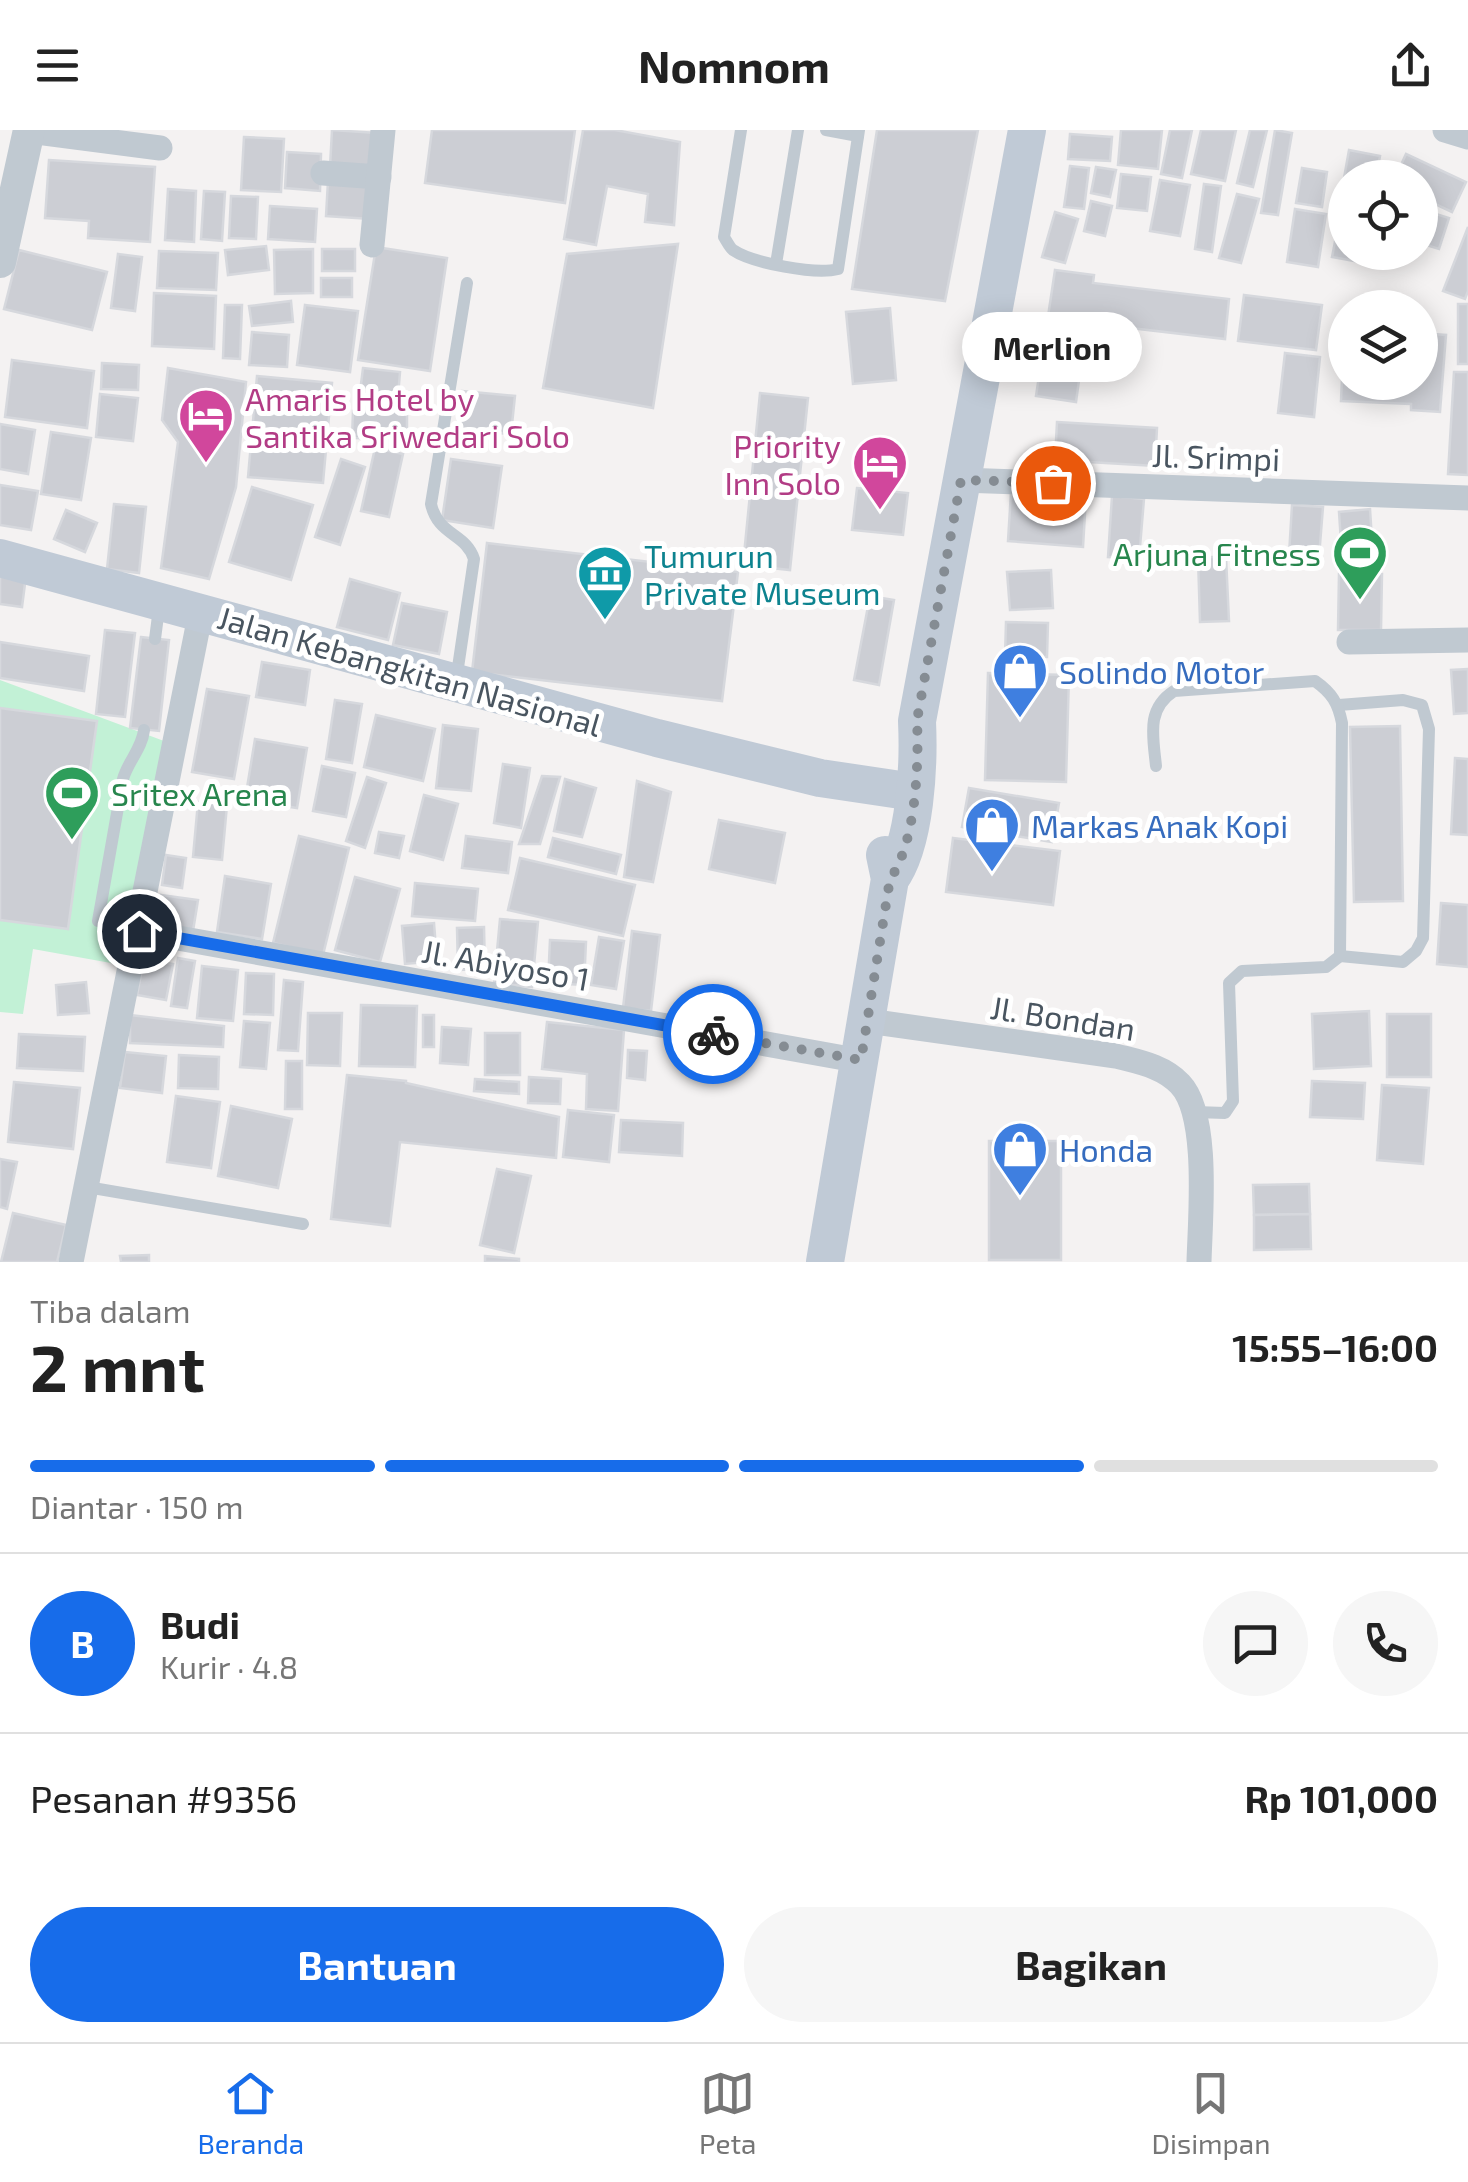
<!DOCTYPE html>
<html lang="id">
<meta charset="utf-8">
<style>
body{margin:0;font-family:"Exo 2",sans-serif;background:#f6f6f6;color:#222;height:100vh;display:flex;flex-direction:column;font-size:38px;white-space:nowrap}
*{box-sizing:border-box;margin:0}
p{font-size:32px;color:#767676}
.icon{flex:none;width:55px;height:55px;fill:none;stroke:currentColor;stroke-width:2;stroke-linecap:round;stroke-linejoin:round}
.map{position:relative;height:1132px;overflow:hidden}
.panel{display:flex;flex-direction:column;background:#fff;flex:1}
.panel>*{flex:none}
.buttons{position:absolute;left:1328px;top:30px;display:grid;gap:20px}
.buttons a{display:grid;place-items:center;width:110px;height:110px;border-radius:50%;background:#fff;box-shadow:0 5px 25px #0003;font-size:50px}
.pin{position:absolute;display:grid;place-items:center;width:85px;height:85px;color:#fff;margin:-42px;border:5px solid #fff;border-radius:50%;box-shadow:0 2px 10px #0007}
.courier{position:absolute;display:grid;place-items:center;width:100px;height:100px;margin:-50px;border:8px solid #176cea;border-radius:50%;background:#fff;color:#222;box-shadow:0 2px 12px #0007}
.bubble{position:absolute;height:70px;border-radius:35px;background:#fff;box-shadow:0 5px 25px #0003;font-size:32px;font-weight:700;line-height:70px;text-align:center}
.overview em{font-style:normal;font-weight:700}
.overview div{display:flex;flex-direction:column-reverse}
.overview{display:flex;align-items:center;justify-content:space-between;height:170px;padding:0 30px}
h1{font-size:65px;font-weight:700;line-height:75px}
.bar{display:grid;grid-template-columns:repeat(4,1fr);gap:15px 10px;align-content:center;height:120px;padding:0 30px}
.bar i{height:12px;border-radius:8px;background:#e0e0e0}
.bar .on{background:#176cea}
.bar p{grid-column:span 4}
.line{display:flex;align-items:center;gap:25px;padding:0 30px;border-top:2px solid #e0e0e0}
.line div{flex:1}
.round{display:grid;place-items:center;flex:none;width:105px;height:105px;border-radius:52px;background:#f6f6f6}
.button{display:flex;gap:20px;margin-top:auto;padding:20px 30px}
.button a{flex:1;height:115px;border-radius:60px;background:#176cea;color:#fff;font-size:40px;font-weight:700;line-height:115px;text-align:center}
.button a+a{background:#f6f6f6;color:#222}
header{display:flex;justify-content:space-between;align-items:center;height:130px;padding:0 30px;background:#fff;font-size:45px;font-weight:700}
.tabs{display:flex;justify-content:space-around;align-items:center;height:140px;border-top:2px solid #e0e0e0;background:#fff;font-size:28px;color:#767676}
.tabs a{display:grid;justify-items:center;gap:5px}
.tabs .on{color:#176cea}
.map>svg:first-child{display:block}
.green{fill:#c2f1d6}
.building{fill:#ccced4;stroke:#d6d8dd;stroke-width:2.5}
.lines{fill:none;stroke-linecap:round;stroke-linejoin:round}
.service{stroke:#c0c9d1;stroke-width:12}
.minor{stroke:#c0c9d1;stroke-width:25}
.tertiary{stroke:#c0c9d1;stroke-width:32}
.secondary{stroke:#c0cad6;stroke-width:38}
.done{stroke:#858c93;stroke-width:10;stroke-dasharray:0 18}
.route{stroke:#176cea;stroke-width:12}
.labels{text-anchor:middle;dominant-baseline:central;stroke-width:10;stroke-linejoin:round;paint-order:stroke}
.hotel-label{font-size:32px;fill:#b23c85;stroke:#fff;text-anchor:start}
.street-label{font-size:32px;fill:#495560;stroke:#fff}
.leisure-label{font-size:32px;fill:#27864d;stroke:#fff;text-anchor:end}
.culture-label{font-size:32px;fill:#0d838f;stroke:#fff;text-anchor:start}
.shop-label{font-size:32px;fill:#366cbe;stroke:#fff;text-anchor:start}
</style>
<header><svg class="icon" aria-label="menu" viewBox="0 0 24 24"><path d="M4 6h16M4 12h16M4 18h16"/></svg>Nomnom<svg class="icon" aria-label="share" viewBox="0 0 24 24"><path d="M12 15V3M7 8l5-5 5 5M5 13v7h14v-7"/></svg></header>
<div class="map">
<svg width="1468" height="1132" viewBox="0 0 1468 1132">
<rect width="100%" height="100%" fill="#f4f2f2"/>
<polygon class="green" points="0,550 164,611 122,835 33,819 23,884 0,882"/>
<g class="building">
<polygon points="332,0 377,3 375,40 330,37"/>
<polygon points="432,0 575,0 565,73 425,53"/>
<polygon points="583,0 615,0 680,12 674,95 645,92 648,64 607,56 596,115 564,109"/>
<polygon points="877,0 978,0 945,171 852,159"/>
<polygon points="1121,0 1162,0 1158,39 1118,35"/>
<polygon points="1170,0 1192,0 1182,48 1161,44"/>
<polygon points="1201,0 1236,0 1225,51 1191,44"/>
<polygon points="1250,0 1267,0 1253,57 1237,53"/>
<polygon points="1275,0 1292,3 1278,85 1261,83"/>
<polygon points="1070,4 1112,7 1110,31 1068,29"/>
<polygon points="244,7 284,9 281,62 241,60"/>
<polygon points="1349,20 1380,26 1376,48 1345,48 1345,65 1341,65"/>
<polygon points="287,22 321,24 320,61 285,58"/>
<polygon points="1406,24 1466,52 1452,82 1420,67 1420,48 1395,48"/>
<polygon points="49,30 155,37 150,112 88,108 89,91 45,88"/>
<polygon points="1070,36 1089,38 1084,79 1064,77"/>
<polygon points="1096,37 1116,40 1110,67 1091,63"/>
<polygon points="1302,38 1327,42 1322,77 1296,73"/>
<polygon points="1121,44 1151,47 1147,81 1117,78"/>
<polygon points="1160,50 1190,55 1180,106 1150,101"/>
<polygon points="328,51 372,53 370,89 326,86"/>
<polygon points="1204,54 1221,56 1212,122 1195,119"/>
<polygon points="168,59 196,61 194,112 165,110"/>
<polygon points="204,61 225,62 222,111 201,109"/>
<polygon points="1237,64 1259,69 1241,133 1219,128"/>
<polygon points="231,66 258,67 256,109 229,108"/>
<polygon points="1091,71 1112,76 1105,106 1084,101"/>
<polygon points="270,76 317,79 315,112 268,109"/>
<polygon points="1342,76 1345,76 1345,122 1362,122 1360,132 1332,127"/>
<polygon points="1295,79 1326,84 1318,137 1287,132"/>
<polygon points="1420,79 1449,88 1439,119 1420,113"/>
<polygon points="1055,82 1078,89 1065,133 1042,127"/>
<polygon points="1468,97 1468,161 1465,169 1443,161"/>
<polygon points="678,114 653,278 543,258 567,124"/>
<polygon points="266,116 269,140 228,145 225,120"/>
<polygon points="376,117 447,128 430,241 358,230"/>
<polygon points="313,119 313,163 275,164 274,120"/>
<rect x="322" y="119" width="33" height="22"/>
<polygon points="19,120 107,142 92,200 4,179"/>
<polygon points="159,121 218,123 216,160 157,158"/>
<polygon points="118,124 142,127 135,181 111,178"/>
<polygon points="1055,140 1094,145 1093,153 1229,169 1225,209 1087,193 1076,272 1036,266"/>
<rect x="321" y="148" width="31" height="19"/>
<polygon points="154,163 216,166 214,219 152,216"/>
<polygon points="1244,165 1322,175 1316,220 1238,211"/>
<polygon points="291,171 293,192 252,196 249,176"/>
<rect x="1458" y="174" width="10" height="60"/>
<polygon points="225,175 242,175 240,229 223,228"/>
<polygon points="305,175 358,181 350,242 297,235"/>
<polygon points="890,178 896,250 853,254 846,182"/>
<polygon points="1339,194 1345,194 1345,224 1337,224"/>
<polygon points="252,202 289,205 287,237 249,235"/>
<polygon points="1420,203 1446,205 1440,282 1411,280 1411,274 1341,271 1342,247 1345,252 1420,252"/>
<polygon points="1285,223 1320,227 1314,287 1278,283"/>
<polygon points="12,230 94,241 87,298 5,287"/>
<polygon points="102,233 139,235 138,260 101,259"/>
<polygon points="168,238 246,252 236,357 209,449 161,438 178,312 162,290"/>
<polygon points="363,238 400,242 398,266 360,262"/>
<polygon points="1454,242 1468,242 1468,345 1448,344"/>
<polygon points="257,246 332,253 323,353 248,347"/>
<polygon points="462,261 515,266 511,304 459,300"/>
<polygon points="760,263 808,268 790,440 743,435"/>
<polygon points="100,264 138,268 133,311 96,307"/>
<polygon points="353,281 407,282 407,309 352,308"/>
<polygon points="1057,292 1157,298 1155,336 1055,330"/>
<polygon points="0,294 35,300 28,344 0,339"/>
<polygon points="51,302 91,308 81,370 41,364"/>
<polygon points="375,318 403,324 389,387 361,381"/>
<polygon points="341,329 365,337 340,415 315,407"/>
<polygon points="451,329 502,336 493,398 442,390"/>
<polygon points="0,355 38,361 31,400 0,395"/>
<polygon points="252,357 313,375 291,450 229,432"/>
<polygon points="857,358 908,363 903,405 852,400"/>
<polygon points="1011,362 1086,367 1083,417 1008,411"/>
<polygon points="1112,366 1144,369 1139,429 1108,427"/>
<polygon points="114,374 146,377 139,443 107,439"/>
<polygon points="1292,375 1323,377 1319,427 1289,425"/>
<polygon points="1370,379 1372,410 1341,412 1339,382"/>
<polygon points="66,380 97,393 85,422 54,409"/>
<polygon points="487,413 738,442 722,571 472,542"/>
<polygon points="1198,427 1226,427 1229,491 1200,492"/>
<polygon points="1051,440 1053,478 1010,480 1007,442"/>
<polygon points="0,443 26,446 22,477 0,474"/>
<polygon points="1339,444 1382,444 1381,500 1338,500"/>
<polygon points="350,449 400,463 388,510 337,497"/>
<polygon points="870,466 894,470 879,555 854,550"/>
<polygon points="402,473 447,482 439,524 393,515"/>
<polygon points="1006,492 1048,493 1047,527 1005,527"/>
<polygon points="105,500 135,503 125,587 96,584"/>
<polygon points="141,507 169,510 159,601 130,598"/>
<polygon points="0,512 89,526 84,561 0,548"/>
<polygon points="262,532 310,540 305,575 256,567"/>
<polygon points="1468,539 1468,583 1454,584 1451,540"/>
<polygon points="988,543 1069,545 1066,652 985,650"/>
<polygon points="207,559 249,566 234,649 192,642"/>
<polygon points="335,570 362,574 352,633 326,629"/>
<polygon points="0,578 97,591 68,799 0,790"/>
<polygon points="376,585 435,599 423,651 364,637"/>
<polygon points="443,595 478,599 471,661 436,658"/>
<polygon points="1400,596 1403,771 1354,772 1350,597"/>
<polygon points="255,609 307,618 297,678 245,670"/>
<polygon points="1455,628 1468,629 1468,705 1451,704"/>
<polygon points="503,634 530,638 521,698 494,693"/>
<polygon points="322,636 355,643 346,687 313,681"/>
<polygon points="542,646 560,647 540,714 519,714"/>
<polygon points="367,647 386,653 365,718 346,711"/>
<polygon points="565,649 596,658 582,707 554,701"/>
<polygon points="637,651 671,662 653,752 624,747"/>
<polygon points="969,658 1059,673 1052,712 962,697"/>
<polygon points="424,665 458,674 443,730 410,721"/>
<polygon points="198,672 227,675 222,730 193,727"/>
<polygon points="719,690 785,703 775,753 709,739"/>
<polygon points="379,702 404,706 399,728 375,723"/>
<polygon points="299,706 349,718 323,825 273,813"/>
<polygon points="466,706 512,712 508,743 462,738"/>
<polygon points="553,708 621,725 616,744 548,727"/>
<polygon points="953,708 1060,721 1053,775 946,762"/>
<polygon points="166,725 186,728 182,758 162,755"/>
<polygon points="520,728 635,755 623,806 508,780"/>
<polygon points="225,746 271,754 262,809 217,802"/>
<polygon points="355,747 400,759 380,832 335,820"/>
<polygon points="415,753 478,759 475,791 412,786"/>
<polygon points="161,765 198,770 193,801 156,794"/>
<polygon points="1441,773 1468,775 1468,837 1437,834"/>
<polygon points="500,789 538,792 532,857 494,853"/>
<polygon points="434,793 437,831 405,834 402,796"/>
<polygon points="484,797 485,839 458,840 457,798"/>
<polygon points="632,801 660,805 651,881 623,878"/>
<polygon points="599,807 624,811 616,859 591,855"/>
<polygon points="550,810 586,812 584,855 548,853"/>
<polygon points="178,828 195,831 187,878 171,876"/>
<polygon points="144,829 173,834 166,870 137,865"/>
<polygon points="202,836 238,840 233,891 197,888"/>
<polygon points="246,843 274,844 273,885 244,884"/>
<polygon points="284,850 303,852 298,921 278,920"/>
<polygon points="86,852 89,883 58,885 56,855"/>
<polygon points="361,875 417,876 415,937 359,936"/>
<polygon points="1369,881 1371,936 1314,939 1312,884"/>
<polygon points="308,883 342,883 340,936 307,935"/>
<rect x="1387" y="884" width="44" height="63"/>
<polygon points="130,885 224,896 223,917 130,913"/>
<rect x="423" y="885" width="11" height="32"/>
<polygon points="244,891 270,893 266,939 240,937"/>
<polygon points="547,892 624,900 618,981 586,979 587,944 542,939"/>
<polygon points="442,897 471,899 468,935 440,933"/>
<rect x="485" y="903" width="35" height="42"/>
<polygon points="19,904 85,907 83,941 17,938"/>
<polygon points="628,920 647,921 645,950 627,948"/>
<polygon points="125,922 166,926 162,963 120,958"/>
<polygon points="179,925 219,927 218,959 178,958"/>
<polygon points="286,931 302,931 302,979 285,979"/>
<polygon points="347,945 406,951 406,953 559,987 556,1028 400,1012 390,1096 331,1089"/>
<polygon points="529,947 561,949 560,974 528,973"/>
<polygon points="475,949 519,952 519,964 474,961"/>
<polygon points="1312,951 1365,953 1363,989 1310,987"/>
<polygon points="14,952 80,958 73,1019 8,1012"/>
<polygon points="1382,955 1429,958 1423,1034 1377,1030"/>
<polygon points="176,966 220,972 211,1038 167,1032"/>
<polygon points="231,976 292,989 278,1058 218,1046"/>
<polygon points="568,980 614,985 609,1032 563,1027"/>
<polygon points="621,990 683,993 682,1026 619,1022"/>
<rect x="989" y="1011" width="72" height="119"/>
<polygon points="0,1029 17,1032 7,1079 0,1077"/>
<polygon points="497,1039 531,1046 514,1123 480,1115"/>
<polygon points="1309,1054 1310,1084 1254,1085 1253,1055"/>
<polygon points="13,1083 66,1095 57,1132 1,1132"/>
<polygon points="1310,1084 1311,1119 1254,1120 1254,1085"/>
<polygon points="149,1125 149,1132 121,1132 120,1126"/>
<polygon points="485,1126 519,1129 519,1132 485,1132"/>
</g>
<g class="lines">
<g class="service">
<path d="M741 0 724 107C726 110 730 118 733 120 752 133 816 145 838 139L859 0"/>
<polyline points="826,0 858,6"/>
<polyline points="776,134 798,0"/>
<polyline points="155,509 159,478"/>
<path d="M456 551 474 429C466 403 438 406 431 374L467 153"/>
<polyline points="1339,575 1403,570 1422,575 1429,599 1423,808 1416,821 1403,832 1340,826"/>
<path d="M1156 636C1153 606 1146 579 1174 561L1315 551C1332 563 1338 573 1342 593L1340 826 1326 837 1242 841 1229 853 1233 971 1225 983 1195 982"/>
<path d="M139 801 98 791 123 649C128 631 142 619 144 600"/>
<polyline points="87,1057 303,1094"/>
</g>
<g class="minor">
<polyline points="1445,0 1468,7"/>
<polyline points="29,1 160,18"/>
<polyline points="323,43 379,47"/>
<polyline points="372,115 383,0"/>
<polyline points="961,350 1468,368"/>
<polyline points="1349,512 1468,510"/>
<polyline points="139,801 861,931"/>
<path d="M868 891 1116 926C1139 932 1163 936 1180 954 1210 985 1200 1090 1199 1132"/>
<polyline points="71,1132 201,481"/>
</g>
<polyline class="tertiary" points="0,132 29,0"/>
<g class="secondary">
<polyline points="0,428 657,608 820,648 914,662"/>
<path d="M890 749C916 714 919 634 917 591L1027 0"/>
<polyline points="825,1132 890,749 885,725"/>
</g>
</g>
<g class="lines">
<path class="done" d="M713 904 861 930 890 749C916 713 919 635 917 590L961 350 1053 353"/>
<polyline class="route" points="139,801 713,904"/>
</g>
<defs>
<g id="hotel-pin" transform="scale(2.875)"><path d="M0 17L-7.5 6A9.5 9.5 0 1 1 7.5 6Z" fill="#d1479c" stroke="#fff"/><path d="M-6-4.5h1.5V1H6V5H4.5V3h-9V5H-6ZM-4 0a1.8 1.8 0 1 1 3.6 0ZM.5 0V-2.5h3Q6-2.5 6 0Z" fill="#fff"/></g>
<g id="stadium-pin" transform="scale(2.875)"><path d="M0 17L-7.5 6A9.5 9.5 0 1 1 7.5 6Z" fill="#2e9e5b" stroke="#fff"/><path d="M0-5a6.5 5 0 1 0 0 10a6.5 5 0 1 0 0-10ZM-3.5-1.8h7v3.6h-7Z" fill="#fff"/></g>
<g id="museum-pin" transform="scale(2.875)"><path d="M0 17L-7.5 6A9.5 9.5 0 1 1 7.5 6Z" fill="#0f9aa8" stroke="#fff"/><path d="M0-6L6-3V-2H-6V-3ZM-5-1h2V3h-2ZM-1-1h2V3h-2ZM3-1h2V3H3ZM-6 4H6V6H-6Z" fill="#fff"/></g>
<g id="shop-pin" transform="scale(2.875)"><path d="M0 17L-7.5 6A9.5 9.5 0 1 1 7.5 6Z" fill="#3f7fe0" stroke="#fff"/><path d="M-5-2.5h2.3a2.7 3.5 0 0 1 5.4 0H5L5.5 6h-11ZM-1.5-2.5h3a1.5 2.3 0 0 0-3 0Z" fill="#fff"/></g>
</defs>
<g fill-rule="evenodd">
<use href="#hotel-pin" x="206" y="286"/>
<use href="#hotel-pin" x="880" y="333"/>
<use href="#stadium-pin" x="1360" y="423"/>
<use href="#museum-pin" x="605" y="443"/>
<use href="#shop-pin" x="1020" y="541"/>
<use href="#stadium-pin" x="72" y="663"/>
<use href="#shop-pin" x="992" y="695"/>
<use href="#shop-pin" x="1020" y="1019"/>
</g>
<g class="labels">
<g class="hotel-label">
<text x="245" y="268">Amaris Hotel by<tspan x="245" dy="37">Santika Sriwedari Solo</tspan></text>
<text x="841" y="315" text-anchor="end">Priority<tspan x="841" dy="37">Inn Solo</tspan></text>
</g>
<g class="street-label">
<text transform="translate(1216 326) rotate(2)">Jl. Srimpi</text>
<text transform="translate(410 540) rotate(16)">Jalan Kebangkitan Nasional</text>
<text transform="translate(506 834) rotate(10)">Jl. Abiyoso 1</text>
<text transform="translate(1063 887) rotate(9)">Jl. Bondan</text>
</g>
<g class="leisure-label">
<text x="1321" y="423">Arjuna Fitness</text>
<text x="111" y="663" text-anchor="start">Sritex Arena</text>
</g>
<g class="culture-label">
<text x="644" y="425">Tumurun<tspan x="644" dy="37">Private Museum</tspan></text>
</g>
<g class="shop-label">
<text x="1059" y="541">Solindo Motor</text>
<text x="1031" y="695">Markas Anak Kopi</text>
<text x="1059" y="1019">Honda</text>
</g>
</g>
</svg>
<div class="buttons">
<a><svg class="icon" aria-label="locate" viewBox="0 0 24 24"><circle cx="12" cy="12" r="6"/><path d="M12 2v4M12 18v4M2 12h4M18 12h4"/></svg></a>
<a><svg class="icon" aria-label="layers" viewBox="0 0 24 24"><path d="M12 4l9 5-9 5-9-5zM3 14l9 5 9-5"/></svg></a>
</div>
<div class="pin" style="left:1053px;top:353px;background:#ea580c"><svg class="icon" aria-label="bag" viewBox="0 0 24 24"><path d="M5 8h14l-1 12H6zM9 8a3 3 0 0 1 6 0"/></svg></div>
<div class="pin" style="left:139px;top:801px;background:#1f2937"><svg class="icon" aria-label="home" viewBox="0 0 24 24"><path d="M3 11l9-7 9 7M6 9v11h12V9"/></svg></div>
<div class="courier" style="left:713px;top:904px"><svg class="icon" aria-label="bike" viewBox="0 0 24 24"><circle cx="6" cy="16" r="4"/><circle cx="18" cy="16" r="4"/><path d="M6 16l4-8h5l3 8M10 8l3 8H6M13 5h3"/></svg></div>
<div class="bubble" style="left:962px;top:182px;width:180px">Merlion</div>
</div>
<section class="panel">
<div class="overview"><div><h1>2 mnt</h1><p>Tiba dalam</p></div><em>15:55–16:00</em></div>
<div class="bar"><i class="on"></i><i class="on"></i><i class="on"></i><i></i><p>Diantar · 150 m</p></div>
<div class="line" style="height:180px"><b class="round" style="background:#176cea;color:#fff">B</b><div><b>Budi</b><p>Kurir · 4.8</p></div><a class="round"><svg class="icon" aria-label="chat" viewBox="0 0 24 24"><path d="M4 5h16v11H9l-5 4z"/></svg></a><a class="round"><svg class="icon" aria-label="phone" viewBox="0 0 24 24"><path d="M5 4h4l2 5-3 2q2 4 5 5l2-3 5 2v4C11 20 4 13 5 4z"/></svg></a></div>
<div class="line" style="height:130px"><div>Pesanan #9356</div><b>Rp 101,000</b></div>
<div class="button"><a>Bantuan</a><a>Bagikan</a></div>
</section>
<nav class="tabs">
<a class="on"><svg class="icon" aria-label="home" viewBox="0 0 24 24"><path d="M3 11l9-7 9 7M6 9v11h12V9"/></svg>Beranda</a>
<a><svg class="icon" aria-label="map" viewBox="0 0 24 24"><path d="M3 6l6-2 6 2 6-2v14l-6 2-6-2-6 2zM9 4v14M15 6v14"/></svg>Peta</a>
<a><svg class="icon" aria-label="saved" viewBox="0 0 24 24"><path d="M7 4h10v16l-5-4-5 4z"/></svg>Disimpan</a>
</nav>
